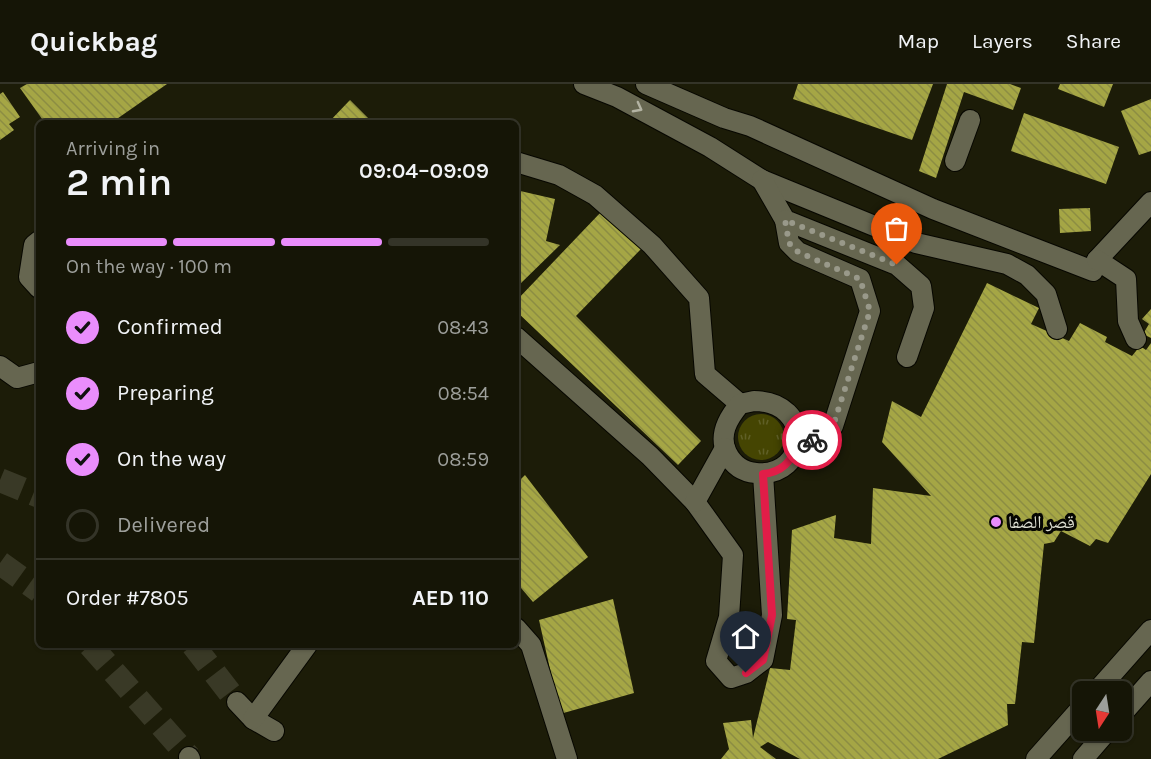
<!DOCTYPE html>
<meta charset="utf-8">
<style>
body{margin:0;font-family:Karla,"Noto Naskh Arabic",sans-serif;background:#222214;color:#f1f3f6;height:100vh;display:flex;flex-direction:column;font-size:22px;white-space:nowrap}
*{box-sizing:border-box;margin:0}
p{font-size:20px;color:#9d9f9b}
.icon{flex:none;width:33px;height:33px;fill:none;stroke:currentColor;stroke-width:2;stroke-linecap:round;stroke-linejoin:round}
.map{position:relative;flex:1;overflow:hidden}
.panel{position:absolute;left:36px;top:36px;width:483px;height:528px;display:flex;flex-direction:column;background:#151506;border-radius:9px;box-shadow:0 2px 4px #0004,0 0 0 2px #343428}
.panel>*{flex:none}
.needle{width:39px;rotate:192deg}
.fabs{position:absolute;left:1072px;top:597px;display:grid;gap:12px}
.fabs a{display:grid;place-items:center;width:60px;height:60px;border-radius:9px;background:#151506;box-shadow:0 2px 4px #0004,0 0 0 2px #343428;font-size:30px}
.pin{position:absolute;display:grid;place-items:center;width:51px;height:51px;color:#fff;margin:-62px -26px;border-radius:50% 50% 50% 0;rotate:-45deg;box-shadow:0 0 6px #0007}
.pin .icon{rotate:45deg}
.courier{position:absolute;display:grid;place-items:center;width:60px;height:60px;margin:-30px;border:4px solid #e11d48;border-radius:50%;background:#fff;color:#222;box-shadow:0 2px 8px #0007}
.summary em{font-style:normal;font-weight:600}
.summary div{display:flex;flex-direction:column-reverse}
.summary{display:flex;align-items:center;justify-content:space-between;height:102px;padding:0 30px}
h1{font-size:39px;font-weight:600;line-height:45px}
.bar{display:grid;grid-template-columns:repeat(4,1fr);gap:9px 6px;align-content:center;height:72px;padding:0 30px}
.bar i{height:8px;border-radius:4px;background:#343428}
.bar .current{background:#ea8dfc}
.bar p{grid-column:span 4}
.line{display:flex;align-items:center;gap:15px;padding:0 30px;border-top:2px solid #343428}
.line div{flex:1}
ol{padding:0 30px;list-style:none}
li{display:flex;align-items:center;gap:18px;height:66px}
li p{margin-inline-start:auto}
li .icon{padding:6px;border-radius:50%;background:#ea8dfc;color:#111;stroke-width:4}
li:last-child{color:#9d9f9b}
li i{width:33px;height:33px;border:3px solid #343428;border-radius:50%}
header{display:flex;align-items:center;gap:36px;box-sizing:border-box;height:84px;padding:0 30px;background:#151506;border-bottom:2px solid #343428}
header strong{font-size:28px}
nav{display:flex;gap:33px;margin-inline-start:auto;font-size:21px}
.map>svg:first-child{display:block}
.grass{fill:url(#grass-tufts)}
.building{fill:url(#building-back-hatch)}
.lines{fill:none;stroke-linecap:round;stroke-linejoin:round}
.major-tunnel{stroke:#393926;stroke-width:24;stroke-dasharray:24 12;stroke-linecap:butt}
.minor-casing{stroke:#070700;stroke-width:22}
.minor{stroke:#666650;stroke-width:20}
.oneway{stroke:#b3b3a3}
.done{stroke:#99998a;stroke-width:6;stroke-dasharray:0 10.8}
.route{stroke:#e11d48;stroke-width:8}
.poi-dot{fill:#ea8dfc;stroke:#060602;stroke-width:2}
.labels{text-anchor:middle;dominant-baseline:central;stroke-width:6;stroke-linejoin:round;paint-order:stroke}
.poi-label{font-size:18px;fill:#dcddd0;stroke:#060602;text-anchor:start}
</style>
<header>
<strong>Quickbag</strong>
<nav><a>Map</a><a>Layers</a><a>Share</a></nav>
</header>
<div class="map">
<svg width="1151" height="675" viewBox="0 0 1151 675">
<defs>
<pattern id="grass-tufts" width="24" height="20" patternUnits="userSpaceOnUse" patternTransform="scale(1.5)"><rect width="24" height="20" fill="#454502"/><path d="M3 7l-1-3M5 7V3M7 7l1-3M15 17l-1-3M17 17v-4M19 17l1-3" fill="none" stroke="#5f5f26"/></pattern>
<pattern id="building-back-hatch" width="6" height="6" patternUnits="userSpaceOnUse" patternTransform="scale(1.5)"><rect width="6" height="6" fill="#a5a645"/><path d="M-1 5l2 2M0 0l6 6M5-1l2 2" fill="none" stroke="#8c8d43"/></pattern>
</defs>
<rect width="100%" height="100%" fill="#1c1c08"/>
<circle class="grass" cx="761" cy="353" r="23"/>
<g class="building">
<polygon points="27,0 167,0 111,39 45,39 20,4"/>
<polygon points="798,0 933,0 912,56 793,15"/>
<polygon points="947,0 1010,0 1021,4 1013,26 964,8 936,94 919,87"/>
<polygon points="1060,0 1113,0 1104,23 1058,5"/>
<polygon points="3,8 20,33 9,40 14,46 0,56 0,10"/>
<polygon points="1151,15 1151,67 1139,71 1121,27"/>
<polygon points="350,16 373,39 328,39"/>
<polygon points="1024,29 1119,63 1106,100 1011,67"/>
<polygon points="516,106 555,115 546,157 560,161 519,201 516,200"/>
<polygon points="1090,124 1091,147 1060,149 1059,125"/>
<polygon points="601,128 641,165 576,232 701,357 678,381 516,227 516,217"/>
<polygon points="987,199 1039,224 1031,240 1069,257 1080,239 1107,253 1105,258 1132,272 1140,262 1146,266 1151,259 1151,390 1108,459 1096,455 1090,462 1061,447 1054,458 1044,460 1034,559 1022,558 1015,620 1007,620 1008,641 938,675 800,675 768,658 760,663 776,675 721,675 729,665 723,639 751,636 753,654 770,584 790,586 796,536 787,535 792,446 836,431 834,454 871,460 873,404 931,412 882,358 892,317 921,333"/>
<polygon points="1151,225 1151,254 1143,250 1149,240 1142,235"/>
<polygon points="525,391 588,473 533,518 516,498 516,400"/>
<polygon points="613,515 634,609 560,630 539,536"/>
</g>
<g class="lines">
<g class="major-tunnel">
<polyline points="0,396 39,412"/>
<polyline points="0,479 39,507"/>
<polyline points="90,561 189,673"/>
<polyline points="193,561 237,618"/>
</g>
<g class="minor-casing">
<g id="minor">
<polyline points="584,0 617,13 710,63 762,96 916,159 1007,180 1027,191 1046,210 1057,245"/>
<polyline points="646,0 724,34 750,42 933,125 1093,187 1097,176 1151,118"/>
<polyline points="955,77 970,36"/>
<polyline points="516,78 559,91 595,111 652,161 699,214 705,290 740,320"/>
<polyline points="762,96 785,136 897,181 921,202 924,224 907,273"/>
<polyline points="785,136 789,159 798,168 860,195 870,227 833,342 823,352 797,361"/>
<polyline points="39,157 34,161 29,193 39,204"/>
<polyline points="1097,176 1126,195 1128,237 1136,255"/>
<polyline points="516,253 650,372 695,418 733,471 729,533 716,577 731,594 746,589 763,576 772,531 763,390"/>
<polyline points="0,282 17,294 39,288"/>
<path d="M754 317C814 317 810 394 756 389 743 388 733 381 727 369 718 351 728 334 740 320Z"/>
<polyline points="695,418 725,364"/>
<polyline points="516,544 531,561 567,675"/>
<polyline points="1096,608 1151,546"/>
<polyline points="237,618 253,635 274,647"/>
<polyline points="1122,630 1151,597"/>
<polyline points="253,635 307,561"/>
<polyline points="189,673 190,675"/>
<polyline points="1036,675 1083,622"/>
<polyline points="1083,675 1108,646"/>
</g>
</g>
<use href="#minor" class="minor"/>
</g>
<defs><path id="oneway-chevron" d="M-2-3.5L2.5 0L-2 3.5" fill="none" stroke-width="1.6" stroke-linecap="round" stroke-linejoin="round" transform="scale(1.5)"/></defs>
<use class="oneway" href="#oneway-chevron" transform="translate(638 24) rotate(28)"/>
<g class="lines">
<polyline class="done" points="812,356 823,352 833,342 870,227 860,195 798,168 789,159 785,136 897,181"/>
<path class="route" d="M746 589 763 576 772 531 763 390C782 388 791 378 797 361L812 356"/>
</g>
<circle class="poi-dot" cx="996" cy="438" r="6"/>
<g class="labels">
<g class="poi-label">
<text x="1008" y="438">قصر الصفا</text>
</g>
</g>
</svg>
<div class="fabs">
<a><svg class="needle" viewBox="-14 -14 28 28"><path d="M0-13l5 13h-10z" fill="#e53935"/><path d="M0 13l5-13h-10z" fill="#9d9f9b"/></svg></a>
</div>
<div class="pin" style="left:897px;top:181px;background:#ea580c"><svg class="icon" aria-label="bag" viewBox="0 0 24 24"><path d="M5 8h14l-1 12H6zM9 8a3 3 0 0 1 6 0"/></svg></div>
<div class="pin" style="left:746px;top:589px;background:#1f2937"><svg class="icon" aria-label="home" viewBox="0 0 24 24"><path d="M3 11l9-7 9 7M6 9v11h12V9"/></svg></div>
<div class="courier" style="left:812px;top:356px"><svg class="icon" aria-label="bike" viewBox="0 0 24 24"><circle cx="6" cy="16" r="4"/><circle cx="18" cy="16" r="4"/><path d="M6 16l4-8h5l3 8M10 8l3 8H6M13 5h3"/></svg></div>
<section class="panel">
<div class="summary"><div><h1>2 min</h1><p>Arriving in</p></div><em>09:04–09:09</em></div>
<div class="bar"><i class="current"></i><i class="current"></i><i class="current"></i><i></i><p>On the way · 100 m</p></div>
<ol>
<li><svg class="icon" aria-label="check" viewBox="0 0 24 24"><path d="M5 12l5 5 9-10"/></svg>Confirmed<p>08:43</p></li>
<li><svg class="icon" aria-label="check" viewBox="0 0 24 24"><path d="M5 12l5 5 9-10"/></svg>Preparing<p>08:54</p></li>
<li><svg class="icon" aria-label="check" viewBox="0 0 24 24"><path d="M5 12l5 5 9-10"/></svg>On the way<p>08:59</p></li>
<li><i></i>Delivered</li>
</ol>
<div class="line" style="height:78px"><div>Order #7805</div><b>AED 110</b></div>
</section>
</div>
